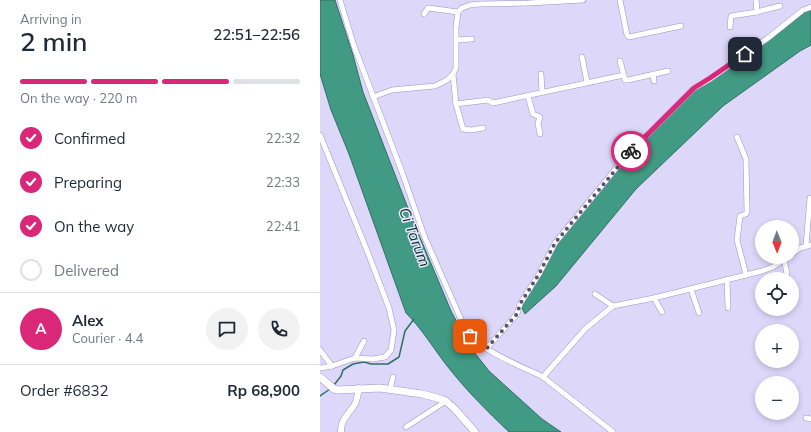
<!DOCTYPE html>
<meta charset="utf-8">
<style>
body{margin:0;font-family:Mulish,sans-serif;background:#f2f2f3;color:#1f2937;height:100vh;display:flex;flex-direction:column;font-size:15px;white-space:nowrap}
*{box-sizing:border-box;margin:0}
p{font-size:13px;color:#747a83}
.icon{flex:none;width:22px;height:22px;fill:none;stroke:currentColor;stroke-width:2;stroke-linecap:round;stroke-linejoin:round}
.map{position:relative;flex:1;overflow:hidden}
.side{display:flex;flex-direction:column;background:#fff;width:320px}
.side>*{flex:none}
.needle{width:26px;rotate:179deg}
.buttons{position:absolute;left:435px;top:220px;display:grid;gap:8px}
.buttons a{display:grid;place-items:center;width:44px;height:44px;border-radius:50%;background:#fff;box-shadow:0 2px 6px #0003;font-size:20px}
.pin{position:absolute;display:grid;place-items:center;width:34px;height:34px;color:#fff;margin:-17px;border-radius:8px;box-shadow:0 2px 6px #0006}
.courier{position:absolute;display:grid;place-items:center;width:40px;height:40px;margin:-20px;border:3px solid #db2777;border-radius:50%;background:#fff;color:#222;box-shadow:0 1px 5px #0007}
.summary em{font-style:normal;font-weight:600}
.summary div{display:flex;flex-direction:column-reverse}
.summary{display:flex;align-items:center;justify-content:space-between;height:68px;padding:0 20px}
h1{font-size:26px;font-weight:600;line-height:30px}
.bar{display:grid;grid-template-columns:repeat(4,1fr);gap:6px 4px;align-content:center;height:48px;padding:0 20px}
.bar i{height:5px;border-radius:3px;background:#e0e1e3}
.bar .active{background:#db2777}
.bar p{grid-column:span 4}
.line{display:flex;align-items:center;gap:10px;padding:0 20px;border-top:1px solid #e0e1e3}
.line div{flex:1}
.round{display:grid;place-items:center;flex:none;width:42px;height:42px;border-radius:21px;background:#f2f2f3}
ol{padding:0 20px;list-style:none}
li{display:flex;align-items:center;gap:12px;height:44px}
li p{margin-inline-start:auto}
li .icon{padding:4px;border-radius:50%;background:#db2777;color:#fff;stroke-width:4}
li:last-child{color:#747a83}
li i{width:22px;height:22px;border:2px solid #e0e1e3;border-radius:50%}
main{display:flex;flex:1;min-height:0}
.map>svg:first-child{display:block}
.water{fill:#419a83;stroke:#326f65}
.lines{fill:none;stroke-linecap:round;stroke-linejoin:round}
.stream{stroke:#326f65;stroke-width:1.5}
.minor-casing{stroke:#9e93c9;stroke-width:6}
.tertiary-casing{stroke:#9e93c9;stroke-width:7}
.secondary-casing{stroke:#9e93c9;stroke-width:8}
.minor{stroke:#fff;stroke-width:5}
.tertiary{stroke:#fff;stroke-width:6}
.secondary{stroke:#fff;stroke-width:7}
.done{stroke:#58526c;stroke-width:4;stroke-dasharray:0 7.2}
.route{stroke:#db2777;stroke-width:5}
.labels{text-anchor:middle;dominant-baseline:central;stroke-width:3;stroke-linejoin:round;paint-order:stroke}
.water-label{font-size:15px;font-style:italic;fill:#093429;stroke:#eae6fe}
</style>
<main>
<section class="side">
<div class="summary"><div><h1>2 min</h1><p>Arriving in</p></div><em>22:51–22:56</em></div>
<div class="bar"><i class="active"></i><i class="active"></i><i class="active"></i><i></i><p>On the way · 220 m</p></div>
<ol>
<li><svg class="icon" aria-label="check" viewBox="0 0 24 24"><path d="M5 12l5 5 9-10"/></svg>Confirmed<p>22:32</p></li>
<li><svg class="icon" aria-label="check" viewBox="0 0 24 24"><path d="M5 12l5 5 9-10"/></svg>Preparing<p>22:33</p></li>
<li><svg class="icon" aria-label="check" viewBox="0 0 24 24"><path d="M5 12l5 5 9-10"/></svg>On the way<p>22:41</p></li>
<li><i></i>Delivered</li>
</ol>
<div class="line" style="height:72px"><b class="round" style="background:#db2777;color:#fff">A</b><div><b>Alex</b><p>Courier · 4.4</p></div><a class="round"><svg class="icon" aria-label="chat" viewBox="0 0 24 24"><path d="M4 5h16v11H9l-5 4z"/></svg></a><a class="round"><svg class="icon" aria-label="phone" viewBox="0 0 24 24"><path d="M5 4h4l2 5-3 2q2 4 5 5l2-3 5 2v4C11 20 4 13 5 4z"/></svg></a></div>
<div class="line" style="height:52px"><div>Order #6832</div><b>Rp 68,900</b></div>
</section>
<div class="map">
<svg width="491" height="432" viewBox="0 0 491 432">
<rect width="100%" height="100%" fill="#ddd7fa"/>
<g class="water">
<path d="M0 0H15L33 55 43 92 91 216 131 311 150 347 169 371 222 419 241 432H189C167 411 146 390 128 367 113 348 103 330 86 313L29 154 11 110 0 74Z"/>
<polygon points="491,9 491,45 480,51 403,106 316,189 236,286 205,314 201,306 222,274 231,254 242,238 316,148 335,131 361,102 377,88 426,59 458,30 485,12"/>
</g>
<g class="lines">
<g class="stream">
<polyline points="14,385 21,376 23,370 33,364 44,362 51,364 68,364 79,357 85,331 94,319"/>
<polyline points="0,396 10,389"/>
</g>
<g class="minor-casing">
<g id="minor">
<path d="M20 0 34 46 82 172 105 238 147 333C163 351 200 366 223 377"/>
<polyline points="300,0 307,35 309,37 361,26"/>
<polyline points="437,12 460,6"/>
<polyline points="104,14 108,8 138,12"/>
<polyline points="410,27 411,16 437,12 436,0"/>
<polyline points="136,40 152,39"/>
<polyline points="262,57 267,82"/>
<polyline points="300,61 305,80 308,80 348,71"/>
<polyline points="133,74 136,104 168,100 173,103 304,75"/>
<polyline points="221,74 222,92"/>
<polyline points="333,74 334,81"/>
<polyline points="208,96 213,114 220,117 218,123 220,134"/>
<polyline points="53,97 72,90 115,86 127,80 133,74 136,68 136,28 138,12 142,8 150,5 159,4 209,3 263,0"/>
<polyline points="136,104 143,129 152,130 163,128"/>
<polyline points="0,135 48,253 69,308 74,330 71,350 65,357 53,359 35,358 12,366 0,368"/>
<polyline points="417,137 426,159 427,212 426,214 420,216 417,240 426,275"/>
<polyline points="486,246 490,198"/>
<polyline points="472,254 480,248 491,245"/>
<polyline points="464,259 467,274"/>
<polyline points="407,279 408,308"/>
<polyline points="371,289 379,313"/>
<polyline points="275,294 293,306"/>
<polyline points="334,298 342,312"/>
<polyline points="167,348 197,314 200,304 219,274 235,243 306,156 374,88 390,79 448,38 483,10 491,7"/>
<polyline points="0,350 12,366"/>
<polyline points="35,358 44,341"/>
<polyline points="70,390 73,377"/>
<polyline points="486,418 491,419"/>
<polyline points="86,427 126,401"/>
<polyline points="293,432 223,377 265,329 293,306 334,298 442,271 453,267 468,257"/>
</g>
</g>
<g class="tertiary-casing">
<path id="tertiary" d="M21 432C20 420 29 414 35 404 37 399 38 394 39 388"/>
</g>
<g class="secondary-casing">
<polyline id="secondary" points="0,377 14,389 18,390 60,388 102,394 121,399 126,401 135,409 155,432"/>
</g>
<use href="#minor" class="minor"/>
<use href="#tertiary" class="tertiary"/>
<use href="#secondary" class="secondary"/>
</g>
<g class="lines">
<polyline class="done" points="150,336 167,348 197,314 200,304 219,274 235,243 311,151"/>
<polyline class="route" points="311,151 374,88 390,78 425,54"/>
</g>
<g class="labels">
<g class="water-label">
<text transform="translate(95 237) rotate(69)">Ci Tarum</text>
</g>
</g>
</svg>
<div class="buttons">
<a><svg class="needle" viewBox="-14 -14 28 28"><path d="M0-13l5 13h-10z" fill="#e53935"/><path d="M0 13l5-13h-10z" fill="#747a83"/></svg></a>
<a><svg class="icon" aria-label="locate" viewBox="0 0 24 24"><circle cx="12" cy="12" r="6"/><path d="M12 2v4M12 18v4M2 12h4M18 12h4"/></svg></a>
<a>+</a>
<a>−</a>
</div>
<div class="pin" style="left:150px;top:336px;background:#ea580c"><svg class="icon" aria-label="bag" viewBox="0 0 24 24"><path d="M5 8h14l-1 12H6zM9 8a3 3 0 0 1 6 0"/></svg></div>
<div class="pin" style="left:425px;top:54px;background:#1f2937"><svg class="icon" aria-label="home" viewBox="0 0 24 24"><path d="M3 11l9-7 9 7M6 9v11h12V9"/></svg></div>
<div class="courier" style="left:311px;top:151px"><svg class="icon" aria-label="bike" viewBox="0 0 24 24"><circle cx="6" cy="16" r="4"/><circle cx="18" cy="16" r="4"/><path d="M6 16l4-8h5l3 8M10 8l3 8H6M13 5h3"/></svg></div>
</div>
</main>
